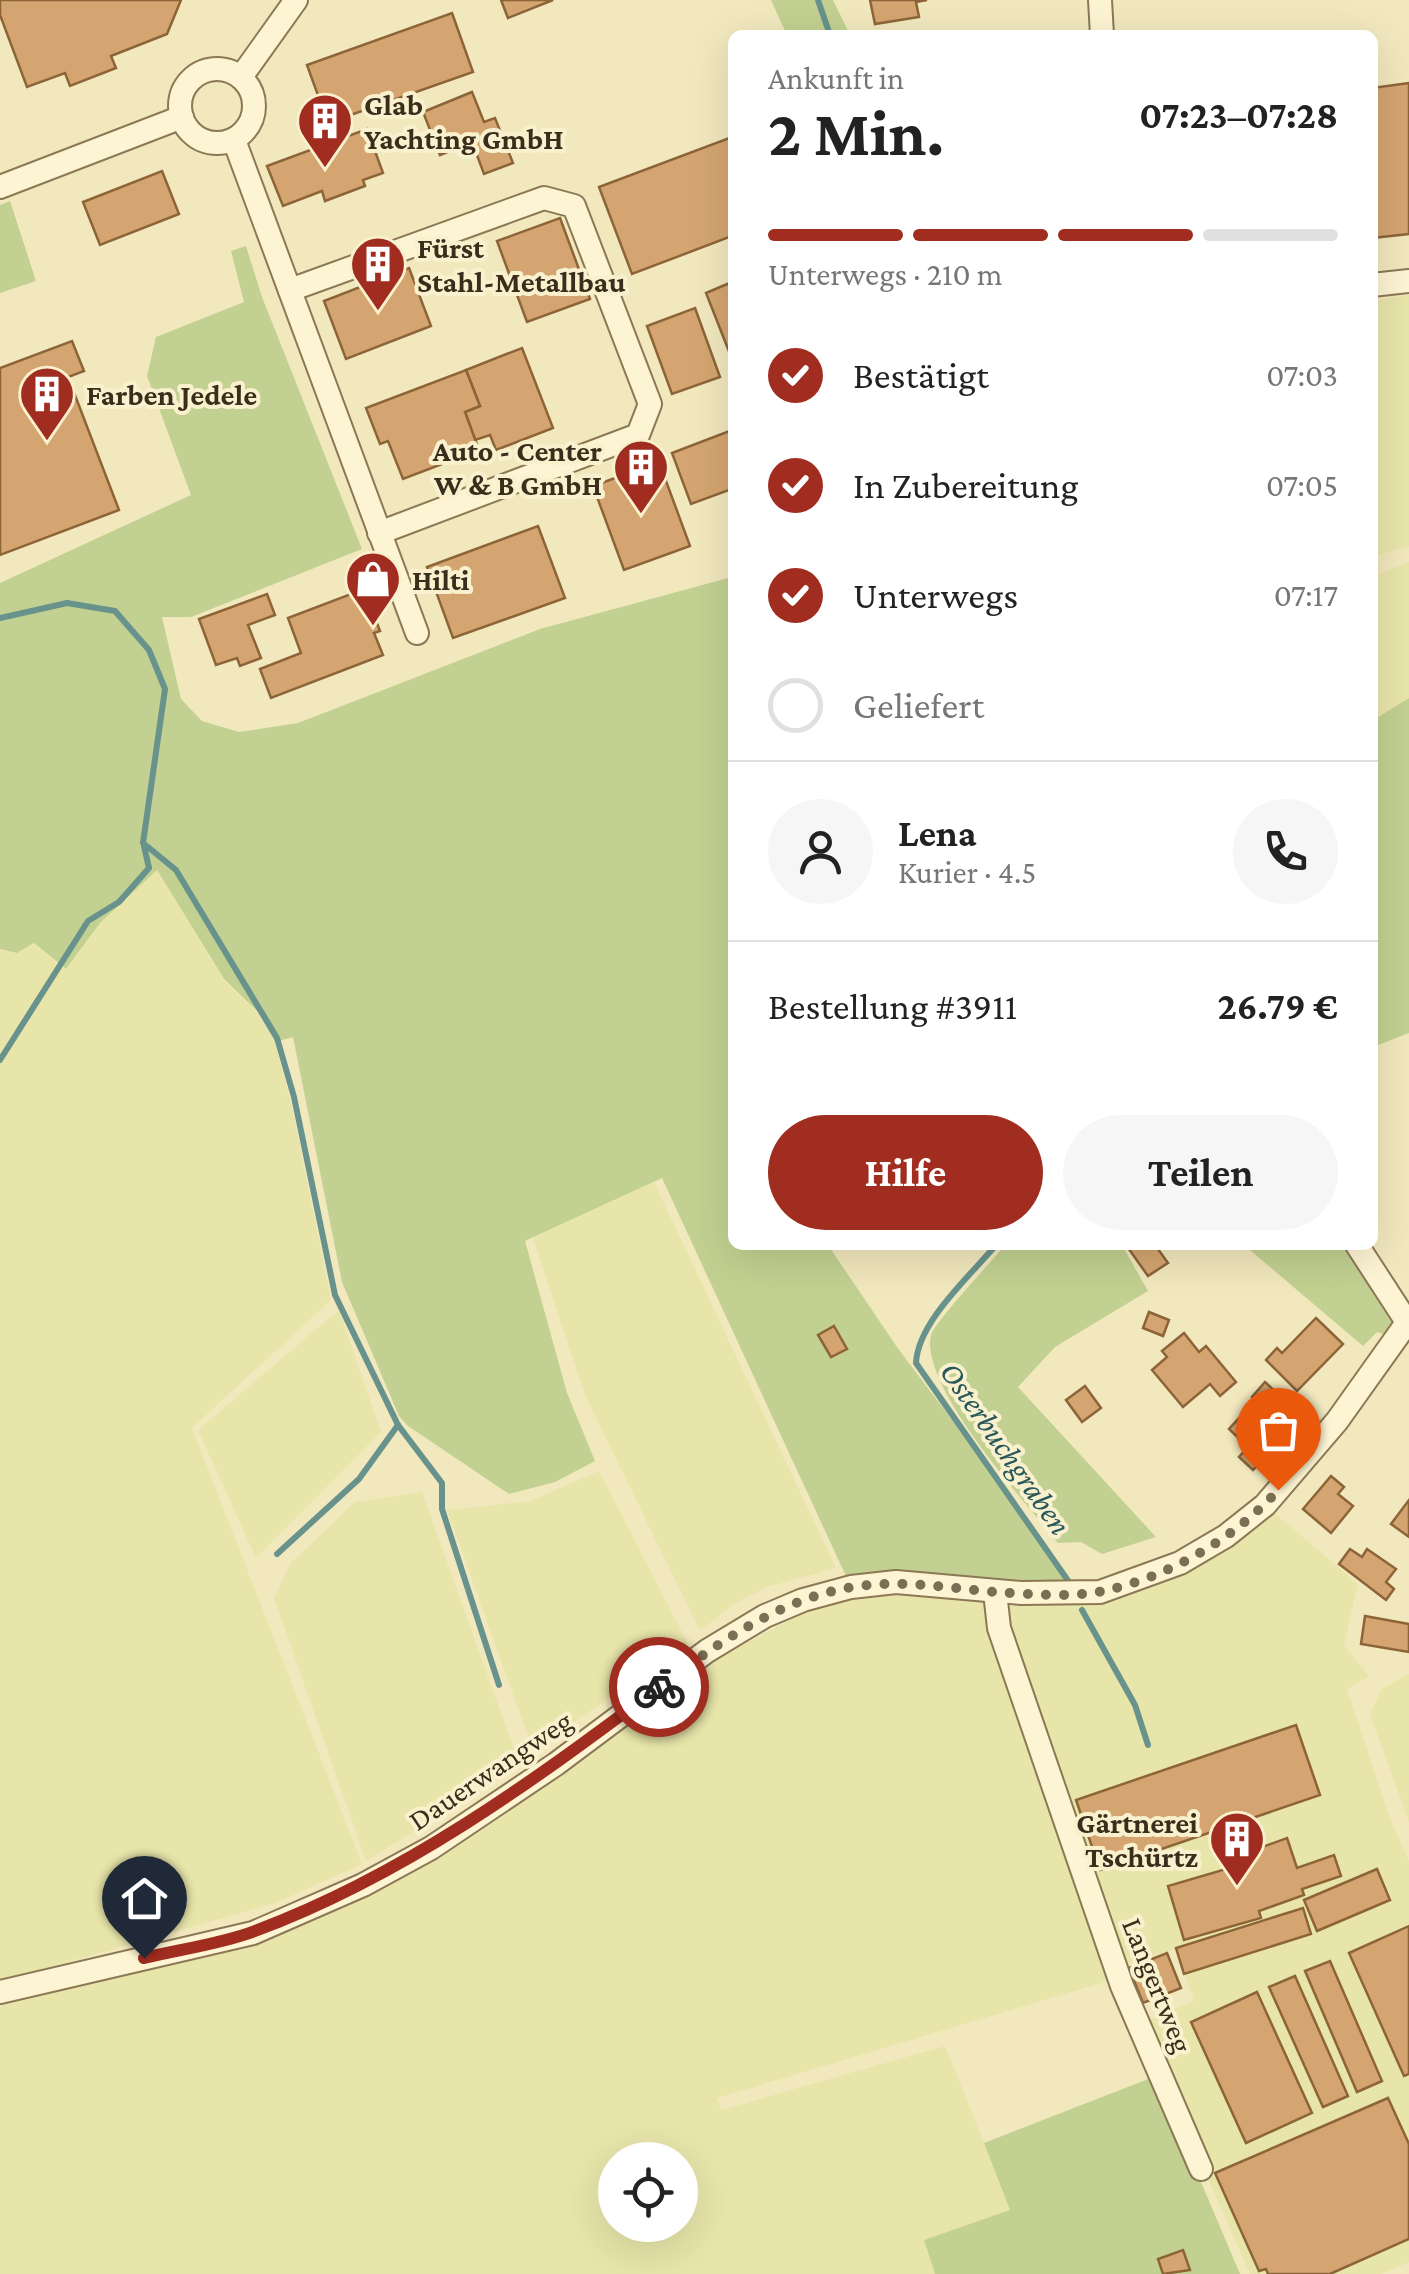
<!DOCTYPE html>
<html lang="de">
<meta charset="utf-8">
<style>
body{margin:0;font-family:"Crimson Pro",serif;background:#f6f6f6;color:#222;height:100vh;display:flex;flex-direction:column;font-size:38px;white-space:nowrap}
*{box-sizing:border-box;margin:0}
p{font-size:32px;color:#767676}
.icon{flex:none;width:55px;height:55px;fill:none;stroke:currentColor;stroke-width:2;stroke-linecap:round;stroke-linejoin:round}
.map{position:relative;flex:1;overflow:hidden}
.panel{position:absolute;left:728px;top:30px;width:650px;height:1220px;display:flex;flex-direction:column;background:#fff;border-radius:15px;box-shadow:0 10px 40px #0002}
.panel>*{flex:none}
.controls{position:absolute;left:598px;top:2142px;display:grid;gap:20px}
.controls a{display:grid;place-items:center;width:100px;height:100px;border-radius:50%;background:#fff;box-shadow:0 10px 40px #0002;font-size:50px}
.pin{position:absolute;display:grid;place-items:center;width:85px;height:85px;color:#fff;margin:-102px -42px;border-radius:50% 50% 50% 0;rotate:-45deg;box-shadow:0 0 10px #0007}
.pin .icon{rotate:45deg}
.courier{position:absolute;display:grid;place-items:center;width:100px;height:100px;margin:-50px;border:8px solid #a02d1f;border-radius:50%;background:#fff;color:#222;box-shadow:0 2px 12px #0007}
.headline em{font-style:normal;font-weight:700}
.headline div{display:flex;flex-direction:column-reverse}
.headline{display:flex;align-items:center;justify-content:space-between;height:170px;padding:0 40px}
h1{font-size:65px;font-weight:700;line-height:75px}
.bar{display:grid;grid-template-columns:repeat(4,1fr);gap:15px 10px;align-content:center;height:120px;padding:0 40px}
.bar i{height:12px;border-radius:8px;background:#e0e0e0}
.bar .active{background:#a02d1f}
.bar p{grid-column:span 4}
.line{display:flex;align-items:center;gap:25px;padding:0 40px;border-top:2px solid #e0e0e0}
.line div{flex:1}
.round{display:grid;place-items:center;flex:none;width:105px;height:105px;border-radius:52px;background:#f6f6f6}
ol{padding:0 40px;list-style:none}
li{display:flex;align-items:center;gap:30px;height:110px}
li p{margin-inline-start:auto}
li .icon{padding:10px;border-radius:50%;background:#a02d1f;color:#fff;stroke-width:4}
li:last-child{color:#767676}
li i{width:55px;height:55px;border:5px solid #e0e0e0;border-radius:50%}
.button{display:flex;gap:20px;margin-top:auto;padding:20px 40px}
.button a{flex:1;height:115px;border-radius:60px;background:#a02d1f;color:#fff;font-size:40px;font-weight:700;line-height:115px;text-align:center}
.button a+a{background:#f6f6f6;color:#222}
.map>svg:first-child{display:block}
.farmland{fill:#e8e5aa;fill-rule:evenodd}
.green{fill:#c2d191}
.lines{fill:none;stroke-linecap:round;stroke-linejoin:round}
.stream{stroke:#68928c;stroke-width:6}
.building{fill:#d4a570;stroke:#8d6438;stroke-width:2.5}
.minor-casing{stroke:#8c7855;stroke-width:26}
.minor{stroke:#fcf4d2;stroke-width:22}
.done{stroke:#7a6e54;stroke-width:10;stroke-dasharray:0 18}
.route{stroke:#a02d1f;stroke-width:12}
.labels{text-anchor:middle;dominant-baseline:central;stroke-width:8;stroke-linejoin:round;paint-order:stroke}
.poi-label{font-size:30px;font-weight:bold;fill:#3a2d1b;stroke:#f9f1ce;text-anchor:start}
.street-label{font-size:30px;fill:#3a2d1b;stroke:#f9f1ce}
.water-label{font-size:32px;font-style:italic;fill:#29585b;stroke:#f9f1ce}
</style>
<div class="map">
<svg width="1409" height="2274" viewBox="0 0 1409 2274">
<rect width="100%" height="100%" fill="#f2e8be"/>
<g class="farmland">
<polygon points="1409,295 1409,546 1373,557 1373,301"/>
<polygon points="1409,562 1409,698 1373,719 1373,577"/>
<polygon points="157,870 223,979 256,1012 275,1043 292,1107 331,1300 192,1428 362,1864 276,1903 0,1981 0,950 17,953 34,944 66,970 100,923"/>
<polygon points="654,1182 836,1568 767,1587 733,1605 700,1631 585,1395 533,1238"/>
<polygon points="339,1310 381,1432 256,1558 198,1430"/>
<polygon points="599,1471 688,1644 533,1750 447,1510 530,1501"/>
<polygon points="422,1492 520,1766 366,1861 274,1598 290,1564 355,1502"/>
<polygon points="1270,1509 1358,1584 1344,1645 1369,1676 1347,1689 1390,1819 1409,1861 1409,2262 1382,2274 1250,2274 1204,2170 1146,2021 1194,2001 1176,1949 1123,1965 1004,1623 1009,1608 1024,1600 1070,1603"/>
<path d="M901 1592 983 1600 1108 1981 717 2098 721 2110 945 2046 1011 2210 924 2240 935 2274H0V2006L266 1939 392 1884 716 1659 817 1606ZM615 2160H680V2225H615Z"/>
<polygon points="1409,1674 1409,1822 1370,1714 1382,1689"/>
</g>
<g class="green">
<polygon points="771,0 833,0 850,35 787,35"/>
<polygon points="10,201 36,281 0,293 0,205"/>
<polygon points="246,246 262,297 362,549 191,617 162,617 181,699 202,721 239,732 298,723 540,629 732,577 732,1245 828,1245 899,1350 1047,1545 1070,1593 851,1587 662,1178 525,1241 567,1393 595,1461 555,1482 509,1494 408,1426 399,1416 342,1282 293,1037 275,1042 257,1011 224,979 157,870 100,923 66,969 34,943 17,953 0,949 0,583 191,495 147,376 156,337 244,302 231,251"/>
<polygon points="1409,698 1409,1033 1373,1047 1373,720"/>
<path d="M1005 1245H1122L1148 1291 1055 1347 1018 1387 1156 1537 1102 1554 1081 1542 1058 1543C1026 1503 919 1386 931 1335 934 1323 993 1260 1005 1245Z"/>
<polygon points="1244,1245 1350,1245 1389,1303 1393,1321 1386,1335 1377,1332 1363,1346"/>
<polygon points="1156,2076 1240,2274 935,2274 924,2240 1010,2210 984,2143"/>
</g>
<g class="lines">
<g class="stream">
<polyline points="818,0 830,35"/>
<polyline points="0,618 67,603 115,611 149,650 165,689 143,843 176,870 277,1038 294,1097 335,1295 398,1425 442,1483 442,1509 499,1685"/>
<polyline points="0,1060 88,921 119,902 149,868 144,846"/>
<path d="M996 1245C969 1277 918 1322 916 1363L1069 1582"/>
<polyline points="277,1554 359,1479 398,1425"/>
<polyline points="1082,1610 1135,1705 1148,1745"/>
</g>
</g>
<g class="building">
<polygon points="0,0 181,0 167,34 111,56 116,68 70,86 65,73 27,87 0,15"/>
<polygon points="501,0 553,0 508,18"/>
<polygon points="870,0 927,0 916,2 919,17 875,24"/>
<polygon points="452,13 473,72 328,123 307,65"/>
<polygon points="1409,83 1409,234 1372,238 1372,88"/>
<polygon points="472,92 484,122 495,118 513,163 484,174 472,142 440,155 423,112"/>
<polygon points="367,129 383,173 363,180 365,186 325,201 322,191 283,206 267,166"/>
<polygon points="732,137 732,236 632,274 599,187"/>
<polygon points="162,171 179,214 100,245 83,202"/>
<polygon points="560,218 590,299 527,322 497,241"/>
<polygon points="409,268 431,326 346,359 324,301"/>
<polygon points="732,282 732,359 706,293"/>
<polygon points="695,308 720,377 672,394 647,326"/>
<polygon points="72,341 84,371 68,377 119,510 0,555 0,368"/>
<polygon points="522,348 553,428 496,450 490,435 475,440 465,412 480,406 466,370"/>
<polygon points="466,370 480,406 465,412 479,450 403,479 388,441 380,444 366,408"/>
<polygon points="732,430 732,489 691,504 672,453"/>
<polygon points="659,462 690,546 624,570 593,486"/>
<polygon points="538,526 565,598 453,638 427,567"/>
<polygon points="364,589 380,631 374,633 383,655 271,698 260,669 301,653 288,618"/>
<polygon points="267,594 275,615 248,625 261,658 240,666 237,658 216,665 199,619"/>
<polygon points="1126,1245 1155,1245 1168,1263 1148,1276"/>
<polygon points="1149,1312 1169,1320 1163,1336 1143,1328"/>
<polygon points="1316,1318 1343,1344 1297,1391 1266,1360 1277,1348 1282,1353"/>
<polygon points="834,1326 847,1349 831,1357 818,1335"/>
<polygon points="1184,1333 1199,1352 1206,1346 1236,1382 1220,1396 1210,1384 1183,1407 1152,1370 1167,1357 1162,1351"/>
<polygon points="1265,1382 1289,1404 1276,1419 1252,1397"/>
<polygon points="1085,1386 1101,1408 1082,1422 1066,1400"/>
<polygon points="1252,1404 1286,1436 1253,1470 1239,1457 1248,1447 1229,1429"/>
<polygon points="1331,1476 1344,1487 1338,1494 1353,1506 1331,1533 1303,1509"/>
<polygon points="1409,1500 1409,1537 1391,1524"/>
<polygon points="1350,1549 1362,1557 1367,1549 1396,1569 1386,1582 1394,1589 1386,1600 1339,1564"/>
<polygon points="1365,1616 1409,1624 1409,1652 1361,1644"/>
<polygon points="1296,1725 1320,1795 1100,1870 1076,1800"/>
<polygon points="1287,1838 1297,1868 1334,1855 1341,1876 1302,1889 1304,1895 1259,1911 1261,1918 1184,1940 1168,1886 1240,1865 1238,1856"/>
<polygon points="1377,1869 1390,1900 1317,1931 1304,1900"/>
<polygon points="1303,1908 1311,1934 1184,1974 1176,1948"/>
<polygon points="1409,1926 1409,2074 1404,2076 1349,1953"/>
<polygon points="1167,1953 1181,1988 1143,2003 1129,1968"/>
<polygon points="1330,1961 1382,2081 1357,2092 1305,1971"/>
<polygon points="1295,1976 1348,2096 1323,2107 1269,1987"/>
<polygon points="1257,1992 1312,2113 1246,2143 1191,2022"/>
<polygon points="1388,2098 1409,2144 1409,2239 1330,2274 1268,2274 1266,2269 1259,2271 1215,2173"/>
<polygon points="1183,2250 1190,2270 1163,2274 1158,2259"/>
</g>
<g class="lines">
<g class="minor-casing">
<g id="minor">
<polyline points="1100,0 1102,35"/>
<circle cx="217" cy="106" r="37"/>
<polyline points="241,77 296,0"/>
<polyline points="234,140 417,633"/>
<polyline points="0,187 182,117"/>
<polyline points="1372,285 1409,281"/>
<polyline points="290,290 544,198 574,206 650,404 638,435 379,533"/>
<polyline points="1357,1245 1407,1322"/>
<polyline points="995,1592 999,1628 1122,1986 1201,2169"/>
<polyline points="0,1992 253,1933 363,1885 431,1848 556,1764 707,1651 765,1616 803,1600 851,1587 896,1582 1021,1593 1100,1592 1180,1563 1226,1536 1265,1505 1337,1421 1409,1320"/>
</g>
</g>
<use href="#minor" class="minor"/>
</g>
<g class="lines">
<path class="done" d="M659 1687C717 1644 779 1599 853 1587 902 1579 947 1588 996 1592 1029 1594 1070 1598 1103 1591 1166 1578 1235 1539 1278 1490"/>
<path class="route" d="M144 1958C181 1949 221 1944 255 1931 405 1875 532 1782 659 1687"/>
</g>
<defs>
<g id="building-pin" transform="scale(2.875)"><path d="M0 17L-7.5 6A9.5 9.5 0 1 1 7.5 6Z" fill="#a02d1f" stroke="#f9f1ce"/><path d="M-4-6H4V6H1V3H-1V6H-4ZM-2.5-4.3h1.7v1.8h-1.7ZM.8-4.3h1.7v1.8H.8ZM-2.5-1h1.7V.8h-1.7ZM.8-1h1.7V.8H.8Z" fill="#fff"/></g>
<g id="shop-pin" transform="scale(2.875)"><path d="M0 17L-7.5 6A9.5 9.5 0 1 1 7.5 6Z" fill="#a02d1f" stroke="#f9f1ce"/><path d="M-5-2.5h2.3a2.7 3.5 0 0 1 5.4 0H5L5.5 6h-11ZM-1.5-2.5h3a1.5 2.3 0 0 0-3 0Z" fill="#fff"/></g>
</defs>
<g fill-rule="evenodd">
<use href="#building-pin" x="325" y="121"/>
<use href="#building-pin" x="378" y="264"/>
<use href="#building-pin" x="47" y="394"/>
<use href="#building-pin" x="641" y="467"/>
<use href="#shop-pin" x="373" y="579"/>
<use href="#building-pin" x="1237" y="1839"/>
</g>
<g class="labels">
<g class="poi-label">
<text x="364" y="104">Glab<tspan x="364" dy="34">Yachting GmbH</tspan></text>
<text x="417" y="247">Fürst<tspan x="417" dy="34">Stahl-Metallbau</tspan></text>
<text x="86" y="394">Farben Jedele</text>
<text x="602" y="450" text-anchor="end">Auto - Center<tspan x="602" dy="34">W &amp; B GmbH</tspan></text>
<text x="412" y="579">Hilti</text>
<text x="1198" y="1822" text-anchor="end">Gärtnerei<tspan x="1198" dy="34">Tschürtz</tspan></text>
</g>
<g class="street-label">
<text transform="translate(490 1770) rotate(-34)">Dauerwangweg</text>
<text transform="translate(1158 1985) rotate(68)">Langertweg</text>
</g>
<g class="water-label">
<text transform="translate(1006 1448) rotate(55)">Osterbuchgraben</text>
</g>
</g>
</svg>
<div class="controls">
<a><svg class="icon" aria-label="locate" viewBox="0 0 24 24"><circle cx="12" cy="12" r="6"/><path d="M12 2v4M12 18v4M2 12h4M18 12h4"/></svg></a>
</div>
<div class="pin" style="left:1278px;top:1490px;background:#ea580c"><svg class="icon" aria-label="bag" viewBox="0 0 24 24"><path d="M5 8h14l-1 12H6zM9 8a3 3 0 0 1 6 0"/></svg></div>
<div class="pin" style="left:144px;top:1958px;background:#1f2937"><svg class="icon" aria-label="home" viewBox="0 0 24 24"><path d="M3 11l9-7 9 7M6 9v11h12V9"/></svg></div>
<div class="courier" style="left:659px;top:1687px"><svg class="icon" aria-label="bike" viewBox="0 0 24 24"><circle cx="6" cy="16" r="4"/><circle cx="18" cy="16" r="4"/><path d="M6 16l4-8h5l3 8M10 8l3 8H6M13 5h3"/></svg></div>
<section class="panel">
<div class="headline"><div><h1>2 Min.</h1><p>Ankunft in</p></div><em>07:23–07:28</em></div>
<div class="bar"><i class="active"></i><i class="active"></i><i class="active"></i><i></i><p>Unterwegs · 210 m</p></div>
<ol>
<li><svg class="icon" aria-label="check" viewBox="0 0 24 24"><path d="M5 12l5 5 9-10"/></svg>Bestätigt<p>07:03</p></li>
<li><svg class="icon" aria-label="check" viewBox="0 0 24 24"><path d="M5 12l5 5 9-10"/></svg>In Zubereitung<p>07:05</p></li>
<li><svg class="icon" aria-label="check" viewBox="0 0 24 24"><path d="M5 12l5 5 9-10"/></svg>Unterwegs<p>07:17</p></li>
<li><i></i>Geliefert</li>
</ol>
<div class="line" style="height:180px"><a class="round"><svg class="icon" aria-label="person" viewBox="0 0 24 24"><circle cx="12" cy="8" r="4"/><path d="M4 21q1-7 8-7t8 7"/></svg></a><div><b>Lena</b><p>Kurier · 4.5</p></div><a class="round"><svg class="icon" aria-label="phone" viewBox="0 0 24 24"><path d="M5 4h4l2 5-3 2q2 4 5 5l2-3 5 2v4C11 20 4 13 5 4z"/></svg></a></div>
<div class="line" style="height:130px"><div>Bestellung #3911</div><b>26.79 €</b></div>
<div class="button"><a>Hilfe</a><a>Teilen</a></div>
</section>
</div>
